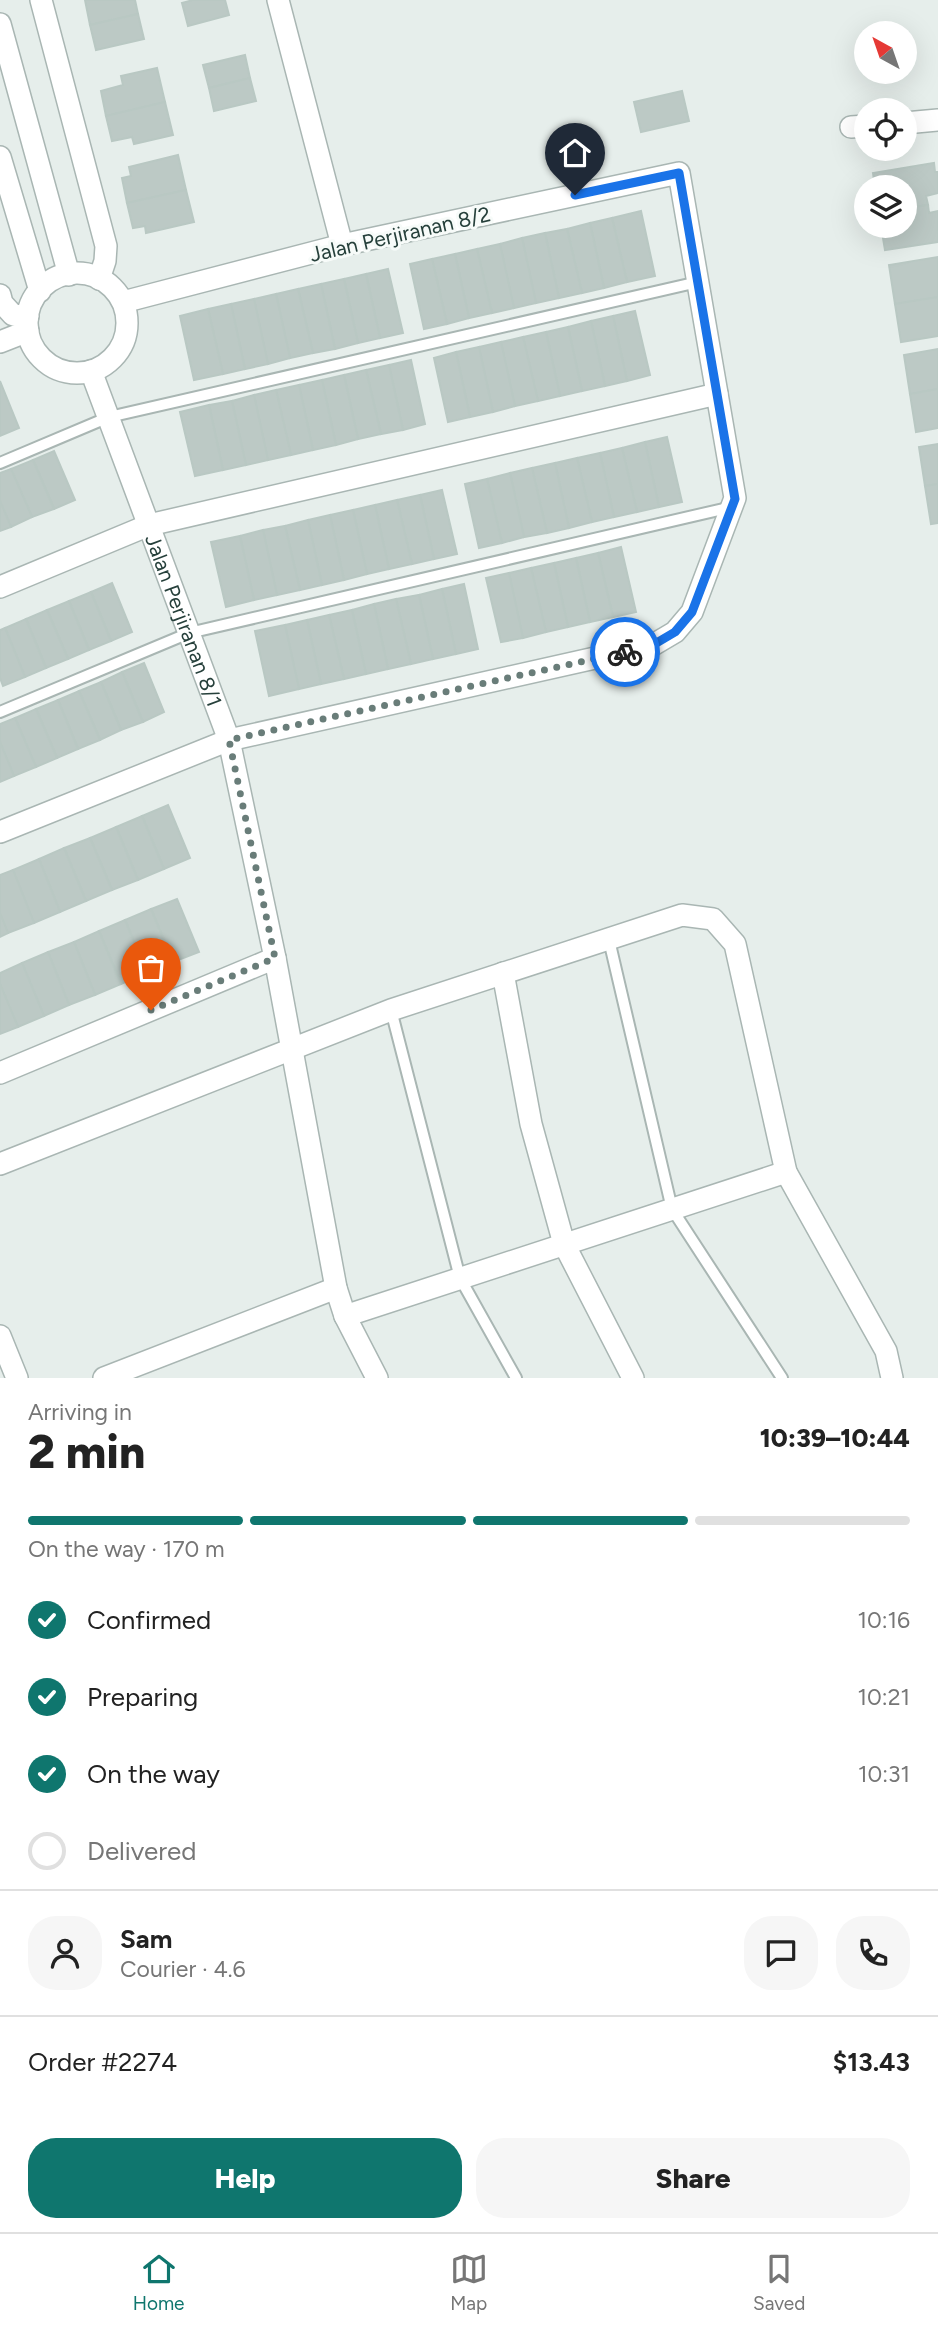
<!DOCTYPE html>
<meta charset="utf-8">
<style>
body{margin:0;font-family:Figtree,sans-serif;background:#f6f6f6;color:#222;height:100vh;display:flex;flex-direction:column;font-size:26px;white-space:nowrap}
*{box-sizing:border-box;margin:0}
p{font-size:23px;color:#767676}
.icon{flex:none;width:38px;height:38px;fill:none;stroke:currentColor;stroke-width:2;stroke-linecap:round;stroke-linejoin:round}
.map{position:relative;height:1378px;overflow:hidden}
.panel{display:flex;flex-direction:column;background:#fff;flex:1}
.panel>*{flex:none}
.needle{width:46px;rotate:320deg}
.fabs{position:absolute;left:854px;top:21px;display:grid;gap:14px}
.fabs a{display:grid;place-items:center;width:63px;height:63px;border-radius:50%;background:#fff;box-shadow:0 7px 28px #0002;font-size:35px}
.pin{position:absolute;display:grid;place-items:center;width:60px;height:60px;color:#fff;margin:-72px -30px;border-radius:50% 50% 50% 0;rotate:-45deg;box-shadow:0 0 7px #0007}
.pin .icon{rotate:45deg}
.courier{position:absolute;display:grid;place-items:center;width:70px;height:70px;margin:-35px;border:5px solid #1a73e8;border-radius:50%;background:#fff;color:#222;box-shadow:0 2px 9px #0007}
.head em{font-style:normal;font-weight:800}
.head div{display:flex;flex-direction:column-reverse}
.head{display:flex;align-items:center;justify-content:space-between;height:119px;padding:0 28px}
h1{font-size:46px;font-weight:800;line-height:52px}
.bar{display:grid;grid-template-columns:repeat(4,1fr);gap:10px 7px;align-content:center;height:84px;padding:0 28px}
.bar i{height:9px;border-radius:5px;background:#e0e0e0}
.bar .active{background:#0f766e}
.bar p{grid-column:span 4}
.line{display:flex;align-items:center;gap:18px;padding:0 28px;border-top:2px solid #e0e0e0}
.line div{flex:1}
.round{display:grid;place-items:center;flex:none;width:74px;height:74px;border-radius:28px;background:#f6f6f6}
ol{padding:0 28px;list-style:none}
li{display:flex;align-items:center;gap:21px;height:77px}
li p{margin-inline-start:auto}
li .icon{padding:7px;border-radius:50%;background:#0f766e;color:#fff;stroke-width:4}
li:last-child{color:#767676}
li i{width:38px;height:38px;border:4px solid #e0e0e0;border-radius:50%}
.button{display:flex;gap:14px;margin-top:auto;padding:14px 28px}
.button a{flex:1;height:80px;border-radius:28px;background:#0f766e;color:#fff;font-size:28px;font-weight:800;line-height:80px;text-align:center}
.button a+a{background:#f6f6f6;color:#222}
.dock{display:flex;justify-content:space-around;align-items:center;height:98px;border-top:2px solid #e0e0e0;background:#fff;font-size:19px;color:#767676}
.dock a{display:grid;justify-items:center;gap:4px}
.dock .active{color:#0f766e}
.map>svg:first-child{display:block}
.building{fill:#bcc9c5;stroke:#b9c8c3;stroke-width:2}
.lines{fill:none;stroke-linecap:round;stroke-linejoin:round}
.lane-casing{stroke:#a9b6b3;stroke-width:14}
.street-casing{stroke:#a9b6b3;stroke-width:24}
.lane{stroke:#fff;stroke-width:10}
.street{stroke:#fff;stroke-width:21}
.done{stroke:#697d79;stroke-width:7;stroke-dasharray:0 12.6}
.route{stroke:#1a73e8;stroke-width:9}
.labels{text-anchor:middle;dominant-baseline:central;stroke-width:6;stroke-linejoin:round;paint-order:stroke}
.street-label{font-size:21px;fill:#26403b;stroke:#f7fbf9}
</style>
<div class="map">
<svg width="938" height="1378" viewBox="0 0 938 1378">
<rect width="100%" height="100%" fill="#e6eeeb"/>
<g class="building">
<polygon points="85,0 135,0 138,14 90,25"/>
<polygon points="193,0 225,0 229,15 188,26 182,3"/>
<polygon points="138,14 144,39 96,50 90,25"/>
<polygon points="245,55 250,78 209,88 203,65"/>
<polygon points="157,68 165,102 106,116 101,91 123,85 121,76"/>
<polygon points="250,78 256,101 214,111 209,88"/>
<polygon points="682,91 689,121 641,132 634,102"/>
<polygon points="165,102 173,135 134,144 132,137 112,141 106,116"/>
<polygon points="178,155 186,190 127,203 122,178 131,176 129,167"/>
<polygon points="934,163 935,172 938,172 938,193 926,196 928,205 905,208 905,187 875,187 873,173"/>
<polygon points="186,190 194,222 146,233 145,226 133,228 127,203"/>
<polygon points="928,205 929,213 938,211 938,242 885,250 881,226 905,226 905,208"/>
<polygon points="641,211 655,276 627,282 612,218"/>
<polygon points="612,218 627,282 604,288 590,223"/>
<polygon points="590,223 604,288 582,293 567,229"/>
<polygon points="567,229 582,293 559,298 545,233"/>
<polygon points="545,233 559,298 536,303 522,238"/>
<polygon points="522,238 536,303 514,308 500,244"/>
<polygon points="500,244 514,308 492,313 477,249"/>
<polygon points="477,249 492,313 469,318 455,254"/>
<polygon points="455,254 469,318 447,324 432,259"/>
<polygon points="938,257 938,297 895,304 889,265"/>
<polygon points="432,259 447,324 424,329 410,264"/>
<polygon points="388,269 403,333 380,338 366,274"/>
<polygon points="366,274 380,338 358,343 344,279"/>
<polygon points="344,279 358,343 335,349 321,284"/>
<polygon points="321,284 335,349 313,353 298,289"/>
<polygon points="298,289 313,353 290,358 276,294"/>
<polygon points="276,294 290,358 268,364 254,299"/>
<polygon points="938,297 938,336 901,342 895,304"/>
<polygon points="254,299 268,364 245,369 231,304"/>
<polygon points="231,304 245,369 223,374 208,309"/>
<polygon points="208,309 223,374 194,380 180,316"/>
<polygon points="635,311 650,375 627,381 613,316"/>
<polygon points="613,316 627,381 605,386 591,321"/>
<polygon points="591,321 605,386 582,391 568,327"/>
<polygon points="568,327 582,391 560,396 546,332"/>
<polygon points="546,332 560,396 538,401 523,337"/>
<polygon points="523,337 538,401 515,406 501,342"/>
<polygon points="501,342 515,406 493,412 479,347"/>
<polygon points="479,347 493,412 470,417 456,352"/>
<polygon points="938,349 938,389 910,394 904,355"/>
<polygon points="456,352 470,417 448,422 434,358"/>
<polygon points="411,360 425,424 403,430 389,365"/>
<polygon points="389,365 403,430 381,434 366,370"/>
<polygon points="366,370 381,434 358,439 344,375"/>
<polygon points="344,375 358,439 336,445 322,380"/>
<polygon points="322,380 336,445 313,450 299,385"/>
<polygon points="0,381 19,428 0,436"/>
<polygon points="299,385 313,450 291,455 276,390"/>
<polygon points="938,389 938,428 916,432 910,394"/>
<polygon points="276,390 291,455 268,460 254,395"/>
<polygon points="254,395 268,460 246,465 232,401"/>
<polygon points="232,401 246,465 223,470 209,405"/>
<polygon points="209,405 223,470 195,476 180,412"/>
<polygon points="667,437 682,502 659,507 645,442"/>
<polygon points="645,442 659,507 637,512 622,448"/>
<polygon points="938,444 938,484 925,486 919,447"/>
<polygon points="622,448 637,512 614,517 600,453"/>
<polygon points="54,451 75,500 54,509 33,460"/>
<polygon points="600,453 614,517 592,522 577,458"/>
<polygon points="577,458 592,522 569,528 555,463"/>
<polygon points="33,460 54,509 32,517 11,469"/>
<polygon points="555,463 569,528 547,533 532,468"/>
<polygon points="532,468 547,533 524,537 510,473"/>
<polygon points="11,469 32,517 11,527 0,501 0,473"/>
<polygon points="510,473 524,537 502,543 487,479"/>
<polygon points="487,479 502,543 479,548 465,484"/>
<polygon points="938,484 938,523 931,524 925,486"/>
<polygon points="442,490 457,554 434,559 420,495"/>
<polygon points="420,495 434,559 412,564 397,500"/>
<polygon points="397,500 412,564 389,569 375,505"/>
<polygon points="0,501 11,527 0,531"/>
<polygon points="375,505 389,569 367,574 353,510"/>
<polygon points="353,510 367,574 344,580 330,515"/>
<polygon points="330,515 344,580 322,585 308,520"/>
<polygon points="308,520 322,585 300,590 285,526"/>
<polygon points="285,526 300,590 277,595 263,530"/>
<polygon points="263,530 277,595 254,600 240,536"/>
<polygon points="240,536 254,600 226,607 211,542"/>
<polygon points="621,547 636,612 613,617 598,553"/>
<polygon points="598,553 613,617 590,622 576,558"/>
<polygon points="576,558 590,622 568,627 554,563"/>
<polygon points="554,563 568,627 546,632 531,568"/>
<polygon points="531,568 546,632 523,638 509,573"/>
<polygon points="509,573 523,638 501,642 486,578"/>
<polygon points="112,583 132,632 111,641 91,592"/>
<polygon points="464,584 478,649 456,654 442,589"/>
<polygon points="442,589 456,654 433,659 419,595"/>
<polygon points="91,592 111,641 89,650 69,601"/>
<polygon points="419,595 433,659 411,664 396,599"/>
<polygon points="396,599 411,664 388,669 374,604"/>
<polygon points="69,601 89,650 68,659 47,610"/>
<polygon points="374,604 388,669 366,674 352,610"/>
<polygon points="47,610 68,659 46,668 26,619"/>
<polygon points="352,610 366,674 344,679 329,615"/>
<polygon points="329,615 344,679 321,684 307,620"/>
<polygon points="26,619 46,668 25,677 5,628"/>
<polygon points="307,620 321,684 299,689 285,625"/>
<polygon points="285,625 299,689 269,696 255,631"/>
<polygon points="5,628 25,677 3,686 0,678 0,630"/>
<polygon points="144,663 164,712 143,722 122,672"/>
<polygon points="122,672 143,722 121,730 101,682"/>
<polygon points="101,682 121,730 100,740 79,691"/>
<polygon points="79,691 100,740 78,749 58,700"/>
<polygon points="58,700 78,749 57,758 36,709"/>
<polygon points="36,709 57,758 36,767 15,718"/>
<polygon points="15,718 36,767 14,776 0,742 0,724"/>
<polygon points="0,742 14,776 0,782"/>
<polygon points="168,805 190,858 164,869 142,816"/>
<polygon points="142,816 164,869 138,880 116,827"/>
<polygon points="116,827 138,880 112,890 90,838"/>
<polygon points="90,838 112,890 86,901 64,848"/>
<polygon points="64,848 86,901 60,912 39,859"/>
<polygon points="39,859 60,912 34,923 13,870"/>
<polygon points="13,870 34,923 8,933 0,913 0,875"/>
<polygon points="177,899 199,952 173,962 151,909"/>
<polygon points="151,909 173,962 147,973 125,920"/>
<polygon points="0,913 8,933 0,937"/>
<polygon points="125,920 147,973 121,984 99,931"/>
<polygon points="99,931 121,984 95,995 74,942"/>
<polygon points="74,942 95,995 69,1005 48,952"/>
<polygon points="48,952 69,1005 44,1016 22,963"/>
<polygon points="22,963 44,1016 18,1027 0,984 0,973"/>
<polygon points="0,984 18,1027 0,1034"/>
</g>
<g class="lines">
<g class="lane-casing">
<g id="lane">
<polyline points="0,463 109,417 698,282"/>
<polyline points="0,712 189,633 732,507"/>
<polyline points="609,940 672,1209 782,1378"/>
<polyline points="391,1010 460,1278 516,1378"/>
</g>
</g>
<g class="street-casing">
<g id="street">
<polyline points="41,0 106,246 105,261 99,279"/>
<polyline points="278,0 342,245"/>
<polyline points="0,24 69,275"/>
<polyline points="905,123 938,120"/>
<polyline points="851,127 866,126"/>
<polyline points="0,157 40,291"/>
<circle cx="77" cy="323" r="50"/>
<polyline points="0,295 2,303 13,315 28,316"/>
<polyline points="0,342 28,331"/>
<path id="s1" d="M91 371 229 740 275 958 336 1288 345 1316 377 1378"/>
<polyline points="0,587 149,525 717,394"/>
<polyline points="0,832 229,740 653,645 675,632 692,612 735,498 679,173 342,245 123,302"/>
<polyline points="503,973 531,1124 564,1244 633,1378"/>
<polyline points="0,1073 275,958"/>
<polyline points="0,1164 391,1010 682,915 713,919 735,944 786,1172 886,1351 892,1378"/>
<polyline points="345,1316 786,1172"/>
<polyline points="0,1336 17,1378"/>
<polyline points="104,1378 336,1288"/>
</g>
</g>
<use href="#lane" class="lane"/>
<use href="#street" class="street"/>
</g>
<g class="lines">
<polyline class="done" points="151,1010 275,958 229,740 625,652"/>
<polyline class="route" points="575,195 679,173 735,499 692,612 675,632 653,645 625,652"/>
</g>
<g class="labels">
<g class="street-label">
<text transform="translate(400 234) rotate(-13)">Jalan Perjiranan 8/2</text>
<text stroke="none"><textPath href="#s1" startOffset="266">Jalan Perjiranan 8/1</textPath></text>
</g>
</g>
</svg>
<div class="fabs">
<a><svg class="needle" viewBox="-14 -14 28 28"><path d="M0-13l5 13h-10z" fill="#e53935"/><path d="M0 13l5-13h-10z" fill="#767676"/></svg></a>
<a><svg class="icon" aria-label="locate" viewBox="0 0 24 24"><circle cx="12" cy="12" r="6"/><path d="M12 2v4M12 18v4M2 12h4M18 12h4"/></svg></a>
<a><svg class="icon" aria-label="layers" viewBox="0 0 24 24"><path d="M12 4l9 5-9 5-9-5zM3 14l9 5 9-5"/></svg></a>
</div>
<div class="pin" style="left:151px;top:1010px;background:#ea580c"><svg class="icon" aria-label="bag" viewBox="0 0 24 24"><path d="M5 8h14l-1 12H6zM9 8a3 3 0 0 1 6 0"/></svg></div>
<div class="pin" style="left:575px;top:195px;background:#1f2937"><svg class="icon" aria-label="home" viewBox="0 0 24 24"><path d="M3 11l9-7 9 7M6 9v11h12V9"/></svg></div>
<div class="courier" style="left:625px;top:652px"><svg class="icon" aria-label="bike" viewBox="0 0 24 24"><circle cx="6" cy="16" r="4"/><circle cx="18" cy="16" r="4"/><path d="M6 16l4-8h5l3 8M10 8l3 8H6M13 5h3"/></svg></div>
</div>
<section class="panel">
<div class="head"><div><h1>2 min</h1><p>Arriving in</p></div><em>10:39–10:44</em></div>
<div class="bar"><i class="active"></i><i class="active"></i><i class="active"></i><i></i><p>On the way · 170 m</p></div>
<ol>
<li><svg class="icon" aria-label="check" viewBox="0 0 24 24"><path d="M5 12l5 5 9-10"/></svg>Confirmed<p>10:16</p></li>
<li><svg class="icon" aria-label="check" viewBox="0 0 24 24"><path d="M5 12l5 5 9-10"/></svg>Preparing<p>10:21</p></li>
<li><svg class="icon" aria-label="check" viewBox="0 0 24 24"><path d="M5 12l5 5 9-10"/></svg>On the way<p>10:31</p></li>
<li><i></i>Delivered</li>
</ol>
<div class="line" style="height:126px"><a class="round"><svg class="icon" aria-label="person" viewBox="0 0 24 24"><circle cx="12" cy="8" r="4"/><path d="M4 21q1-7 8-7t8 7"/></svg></a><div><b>Sam</b><p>Courier · 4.6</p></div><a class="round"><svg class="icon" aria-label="chat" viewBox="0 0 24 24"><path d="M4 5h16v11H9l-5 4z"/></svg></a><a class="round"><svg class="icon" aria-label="phone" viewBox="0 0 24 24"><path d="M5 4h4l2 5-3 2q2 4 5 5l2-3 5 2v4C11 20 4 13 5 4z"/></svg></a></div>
<div class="line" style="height:91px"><div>Order #2274</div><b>$13.43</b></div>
<div class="button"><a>Help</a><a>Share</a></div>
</section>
<nav class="dock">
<a class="active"><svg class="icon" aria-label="home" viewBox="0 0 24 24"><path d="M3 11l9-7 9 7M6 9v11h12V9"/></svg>Home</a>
<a><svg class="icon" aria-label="map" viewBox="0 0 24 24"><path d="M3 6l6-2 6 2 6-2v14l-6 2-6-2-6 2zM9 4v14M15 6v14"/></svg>Map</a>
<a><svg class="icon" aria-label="saved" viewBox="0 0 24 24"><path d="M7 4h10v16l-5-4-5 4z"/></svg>Saved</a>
</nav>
